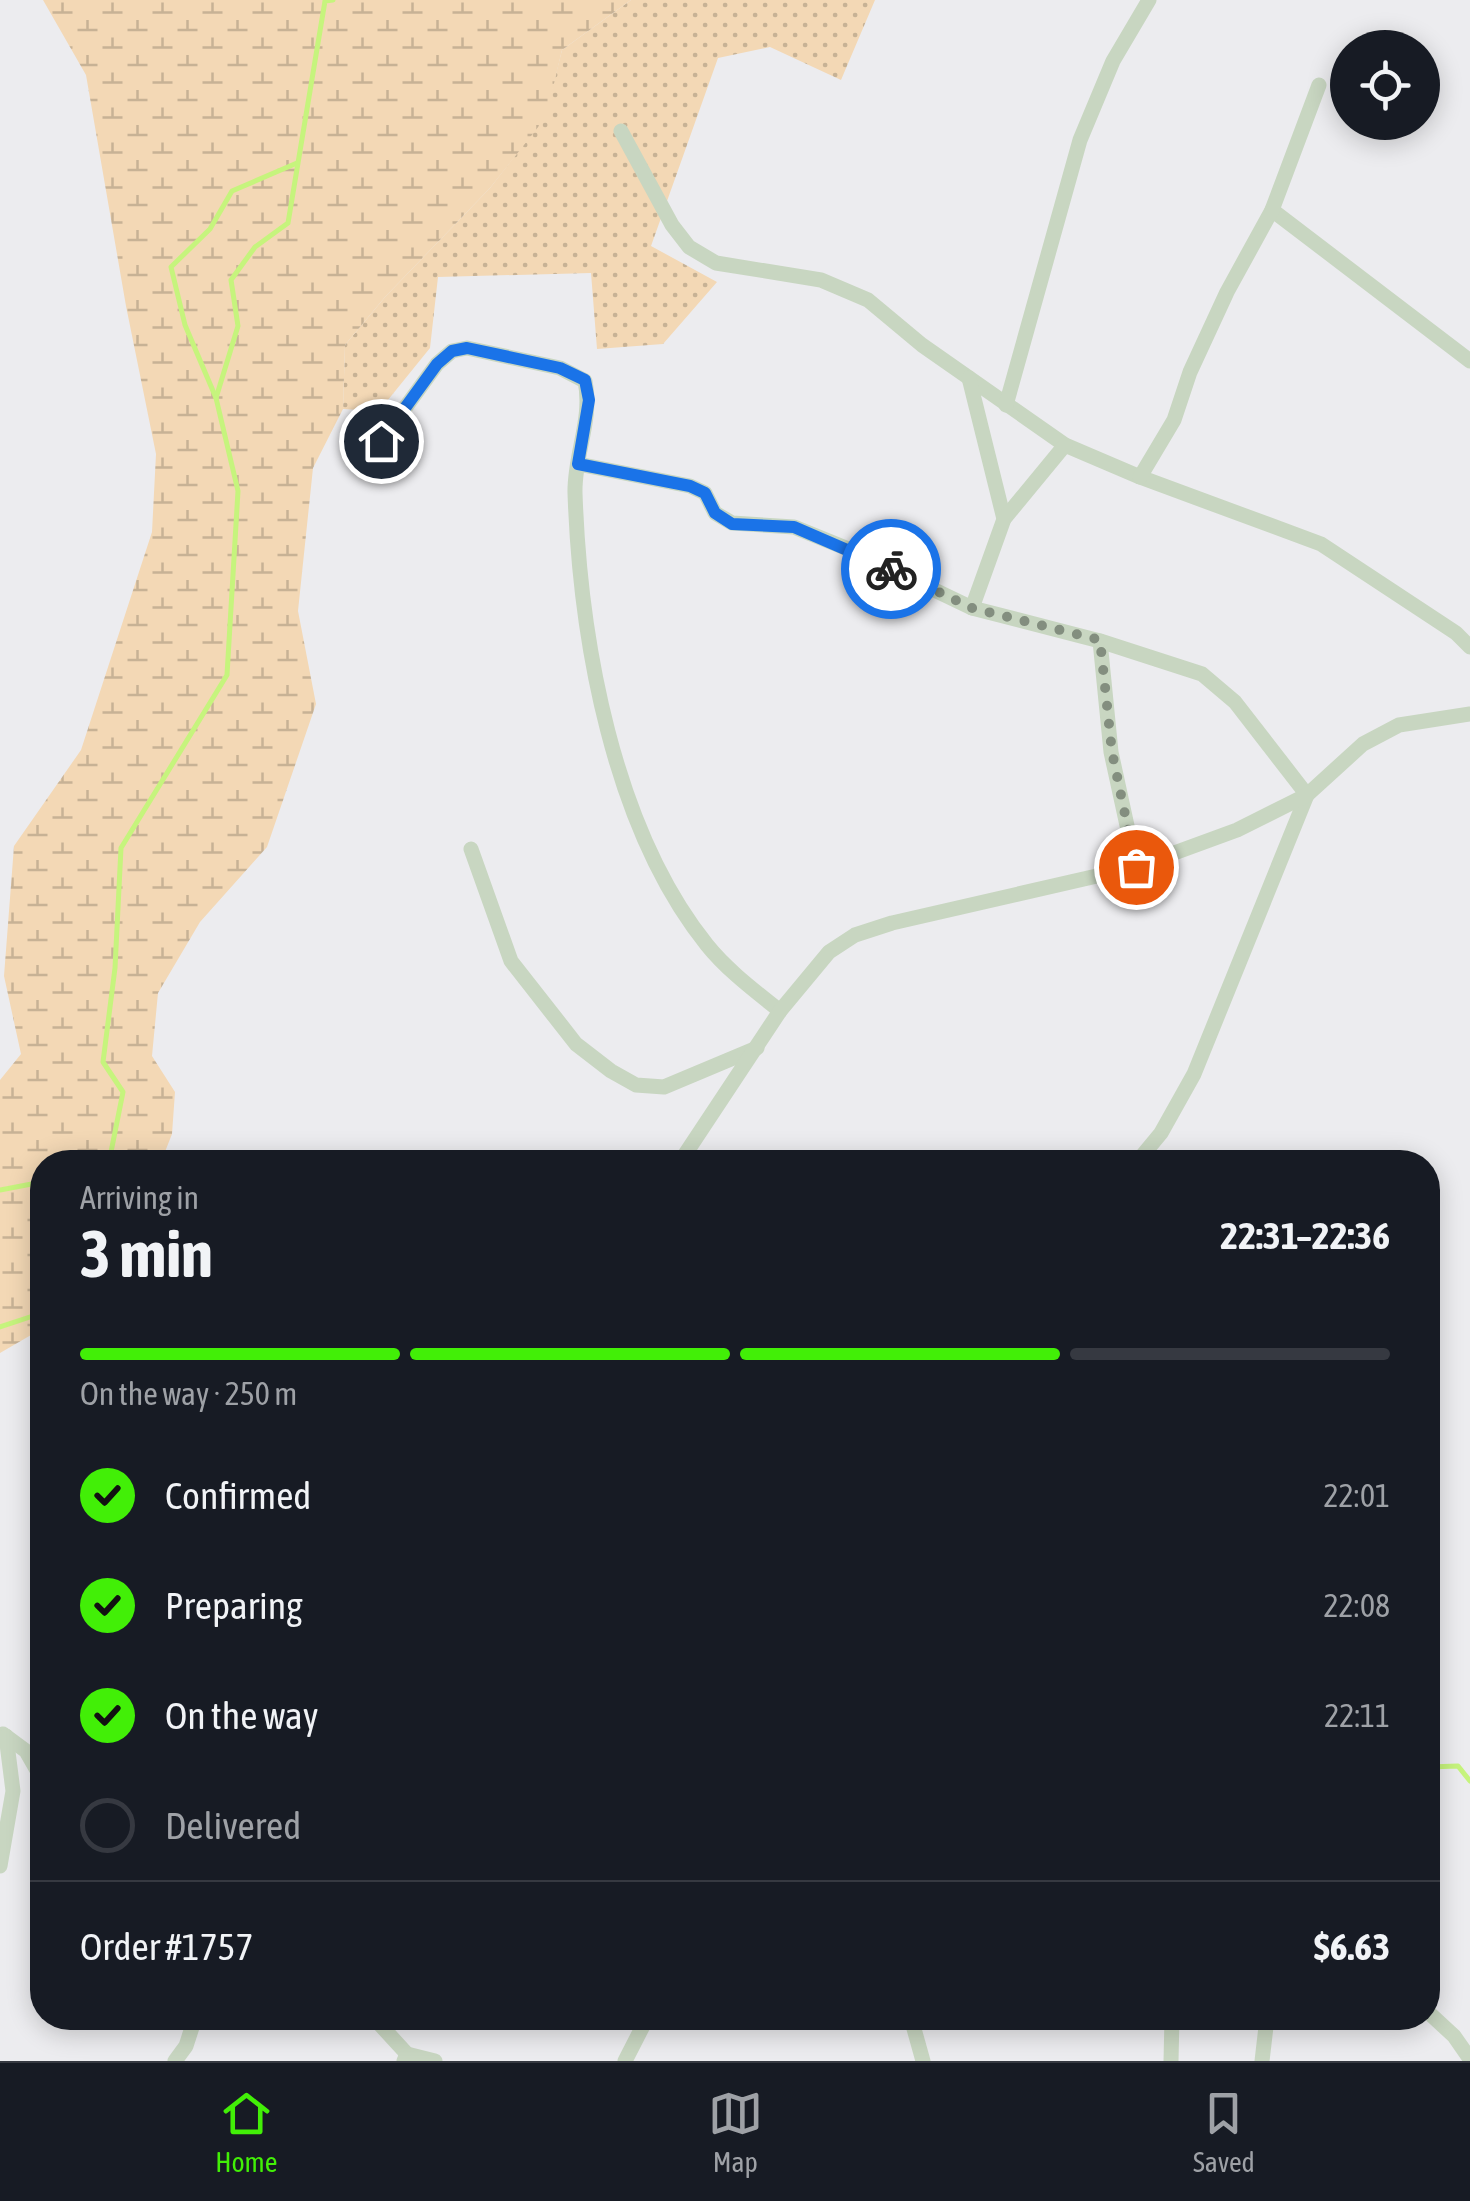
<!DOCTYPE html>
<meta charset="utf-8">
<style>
body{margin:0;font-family:"Asap Condensed",sans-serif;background:#20242c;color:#f1f3f6;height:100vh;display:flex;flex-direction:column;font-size:38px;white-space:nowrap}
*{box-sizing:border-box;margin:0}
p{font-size:32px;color:#9ea1a6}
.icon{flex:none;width:55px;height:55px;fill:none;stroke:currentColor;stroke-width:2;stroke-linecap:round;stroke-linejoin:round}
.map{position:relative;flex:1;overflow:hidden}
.side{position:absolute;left:30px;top:1150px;width:1410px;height:880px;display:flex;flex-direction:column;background:#171b24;border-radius:40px;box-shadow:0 5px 25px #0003}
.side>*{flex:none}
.controls{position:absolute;left:1330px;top:30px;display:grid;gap:20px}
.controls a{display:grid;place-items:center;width:110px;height:110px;border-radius:50%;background:#171b24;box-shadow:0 5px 25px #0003;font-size:50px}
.pin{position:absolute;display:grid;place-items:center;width:85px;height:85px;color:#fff;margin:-42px;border:5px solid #fff;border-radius:50%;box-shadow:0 2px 10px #0007}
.courier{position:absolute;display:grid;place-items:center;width:100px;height:100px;margin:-50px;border:8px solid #1a73e8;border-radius:50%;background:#fff;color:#222;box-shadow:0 2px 12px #0007}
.head em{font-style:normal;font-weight:700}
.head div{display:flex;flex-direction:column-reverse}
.head{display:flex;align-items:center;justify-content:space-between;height:170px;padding:0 50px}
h1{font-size:65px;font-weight:700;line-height:75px}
.bar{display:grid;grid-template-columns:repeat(4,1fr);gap:15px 10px;align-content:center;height:120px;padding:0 50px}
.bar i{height:12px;border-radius:8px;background:#363941}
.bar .on{background:#42ef07}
.bar p{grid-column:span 4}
.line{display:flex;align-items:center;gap:25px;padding:0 50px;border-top:2px solid #363941}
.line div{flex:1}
ol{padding:0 50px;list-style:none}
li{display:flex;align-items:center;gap:30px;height:110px}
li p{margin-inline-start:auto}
li .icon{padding:10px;border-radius:50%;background:#42ef07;color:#111;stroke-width:4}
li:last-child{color:#9ea1a6}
li i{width:55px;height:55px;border:5px solid #363941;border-radius:50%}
.dock{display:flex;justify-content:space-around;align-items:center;height:140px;border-top:2px solid #363941;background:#171b24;font-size:28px;color:#9ea1a6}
.dock a{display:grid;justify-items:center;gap:5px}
.dock .on{color:#42ef07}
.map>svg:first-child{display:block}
.grass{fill:url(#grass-dots)}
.wetland{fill:url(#wetland-marsh)}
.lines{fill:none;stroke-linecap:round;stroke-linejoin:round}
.stream{stroke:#c6f47d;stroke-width:5}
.street{stroke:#c8d6c1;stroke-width:15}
.done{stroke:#838e7f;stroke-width:10;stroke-dasharray:0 18}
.route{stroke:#1a73e8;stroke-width:12}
</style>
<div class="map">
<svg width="1470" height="2061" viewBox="0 0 1470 2061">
<defs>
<pattern id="grass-dots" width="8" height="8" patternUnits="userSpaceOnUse" patternTransform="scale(2.5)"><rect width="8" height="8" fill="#f3d8b5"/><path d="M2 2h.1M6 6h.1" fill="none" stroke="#c7b295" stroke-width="1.8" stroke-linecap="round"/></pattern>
<pattern id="wetland-marsh" width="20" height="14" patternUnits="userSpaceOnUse" patternTransform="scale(2.5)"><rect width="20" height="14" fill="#f3d8b5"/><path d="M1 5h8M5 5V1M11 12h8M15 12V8" fill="none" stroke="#c7b295"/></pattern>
</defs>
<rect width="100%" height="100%" fill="#ececef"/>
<polygon class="grass" points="631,0 875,0 841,80 770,47 718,58 651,246 717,282 663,344 597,349 591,273 438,277 430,348 379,411 343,409 345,345 385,297 490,188 545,117 562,50"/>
<polygon class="wetland" points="43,0 631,0 562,50 546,117 490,188 385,297 345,345 343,409 313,468 298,611 316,704 267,847 200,922 158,993 152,1056 175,1092 172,1134 161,1162 42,1162 42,1321 38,1331 0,1353 0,1080 21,1054 4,976 14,846 81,750 152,532 156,454 126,306 86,75"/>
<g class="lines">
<g class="stream">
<polyline points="216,398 185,325 171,267 210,229 232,191 297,163"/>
<polyline points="109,1162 123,1092 103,1062 115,968 121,848 227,675 238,491 216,398 238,326 231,280 255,247 288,223 325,1 333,0"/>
<polyline points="0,1190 42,1182"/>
<polyline points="0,1327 42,1313"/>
<polyline points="1428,1767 1458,1766 1470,1781"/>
</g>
<g class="street">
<polyline points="621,131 672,225 689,247 716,263 821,280 868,300 922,345 1065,445 1140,477 1321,544 1456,633 1470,647"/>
<polyline points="1272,210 1470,361"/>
<polyline points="969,378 1004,519"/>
<polyline points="1006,405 1080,140 1113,61 1149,0"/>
<path d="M381 441 437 364 452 351 467 348 560 368 585 381C593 419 574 455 575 493 580 640 613 828 707 945 727 970 755 991 780 1011"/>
<polyline points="578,464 690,486 705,493 715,513 732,523 794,527 853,551 972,608 1100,641 1202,674 1235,702 1307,795 1194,1074 1161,1133 1137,1162"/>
<polyline points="1140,477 1174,420 1190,372 1227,292 1272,210 1319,85"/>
<polyline points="972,608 1004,519 1065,445"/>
<polyline points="1100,641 1111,752 1136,867"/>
<polyline points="471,849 511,961 576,1044 611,1071 636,1085 664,1087 757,1048"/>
<polyline points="680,1162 780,1011 829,952 855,935 892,923 1136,867 1237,830 1307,795 1363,744 1399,725 1470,714"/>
<polyline points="3,1734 26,1751 42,1779"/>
<polyline points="0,1866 13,1791 6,1736"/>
<polyline points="1428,2012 1454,2036 1470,2059"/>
<polyline points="374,2018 407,2054"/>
<polyline points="911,2018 923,2061"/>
<polyline points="175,2061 186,2046 195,2018"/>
<polyline points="404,2061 407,2054 435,2061"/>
<polyline points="625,2061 647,2018"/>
<polyline points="1171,2061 1172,2018"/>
<polyline points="1262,2061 1267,2018"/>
</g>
</g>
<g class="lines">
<polyline class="done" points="891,569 972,608 1100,640 1112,752 1136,867"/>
<polyline class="route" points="381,441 437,364 452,351 467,348 560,368 585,380 589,400 578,464 690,486 705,493 715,513 732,524 794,527 891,569"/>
</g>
</svg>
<div class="controls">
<a><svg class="icon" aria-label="locate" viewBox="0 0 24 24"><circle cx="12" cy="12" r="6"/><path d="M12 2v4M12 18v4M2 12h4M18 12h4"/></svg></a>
</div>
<div class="pin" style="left:1136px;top:867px;background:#ea580c"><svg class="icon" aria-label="bag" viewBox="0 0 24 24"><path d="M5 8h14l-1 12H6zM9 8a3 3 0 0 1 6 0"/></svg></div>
<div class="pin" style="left:381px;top:441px;background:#1f2937"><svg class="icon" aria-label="home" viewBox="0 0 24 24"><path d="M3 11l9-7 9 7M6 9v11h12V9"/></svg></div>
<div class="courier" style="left:891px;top:569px"><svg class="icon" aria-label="bike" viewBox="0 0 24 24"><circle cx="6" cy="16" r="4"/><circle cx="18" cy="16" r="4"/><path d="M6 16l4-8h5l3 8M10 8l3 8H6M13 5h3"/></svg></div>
<section class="side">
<div class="head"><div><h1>3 min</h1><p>Arriving in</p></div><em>22:31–22:36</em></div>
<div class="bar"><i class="on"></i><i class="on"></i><i class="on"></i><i></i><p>On the way · 250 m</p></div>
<ol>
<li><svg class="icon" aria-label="check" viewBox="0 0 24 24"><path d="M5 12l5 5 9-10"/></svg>Confirmed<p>22:01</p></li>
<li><svg class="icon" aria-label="check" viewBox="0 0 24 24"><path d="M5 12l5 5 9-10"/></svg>Preparing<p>22:08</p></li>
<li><svg class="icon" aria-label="check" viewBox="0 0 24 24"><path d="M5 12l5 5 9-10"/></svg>On the way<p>22:11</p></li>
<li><i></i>Delivered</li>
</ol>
<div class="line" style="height:130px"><div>Order #1757</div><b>$6.63</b></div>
</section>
</div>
<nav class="dock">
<a class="on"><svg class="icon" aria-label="home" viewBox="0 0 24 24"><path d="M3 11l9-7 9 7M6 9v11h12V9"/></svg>Home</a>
<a><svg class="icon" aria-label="map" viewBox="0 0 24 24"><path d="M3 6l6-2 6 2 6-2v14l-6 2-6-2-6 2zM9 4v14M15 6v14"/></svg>Map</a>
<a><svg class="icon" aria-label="saved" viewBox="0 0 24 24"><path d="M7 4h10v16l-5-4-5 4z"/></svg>Saved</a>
</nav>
